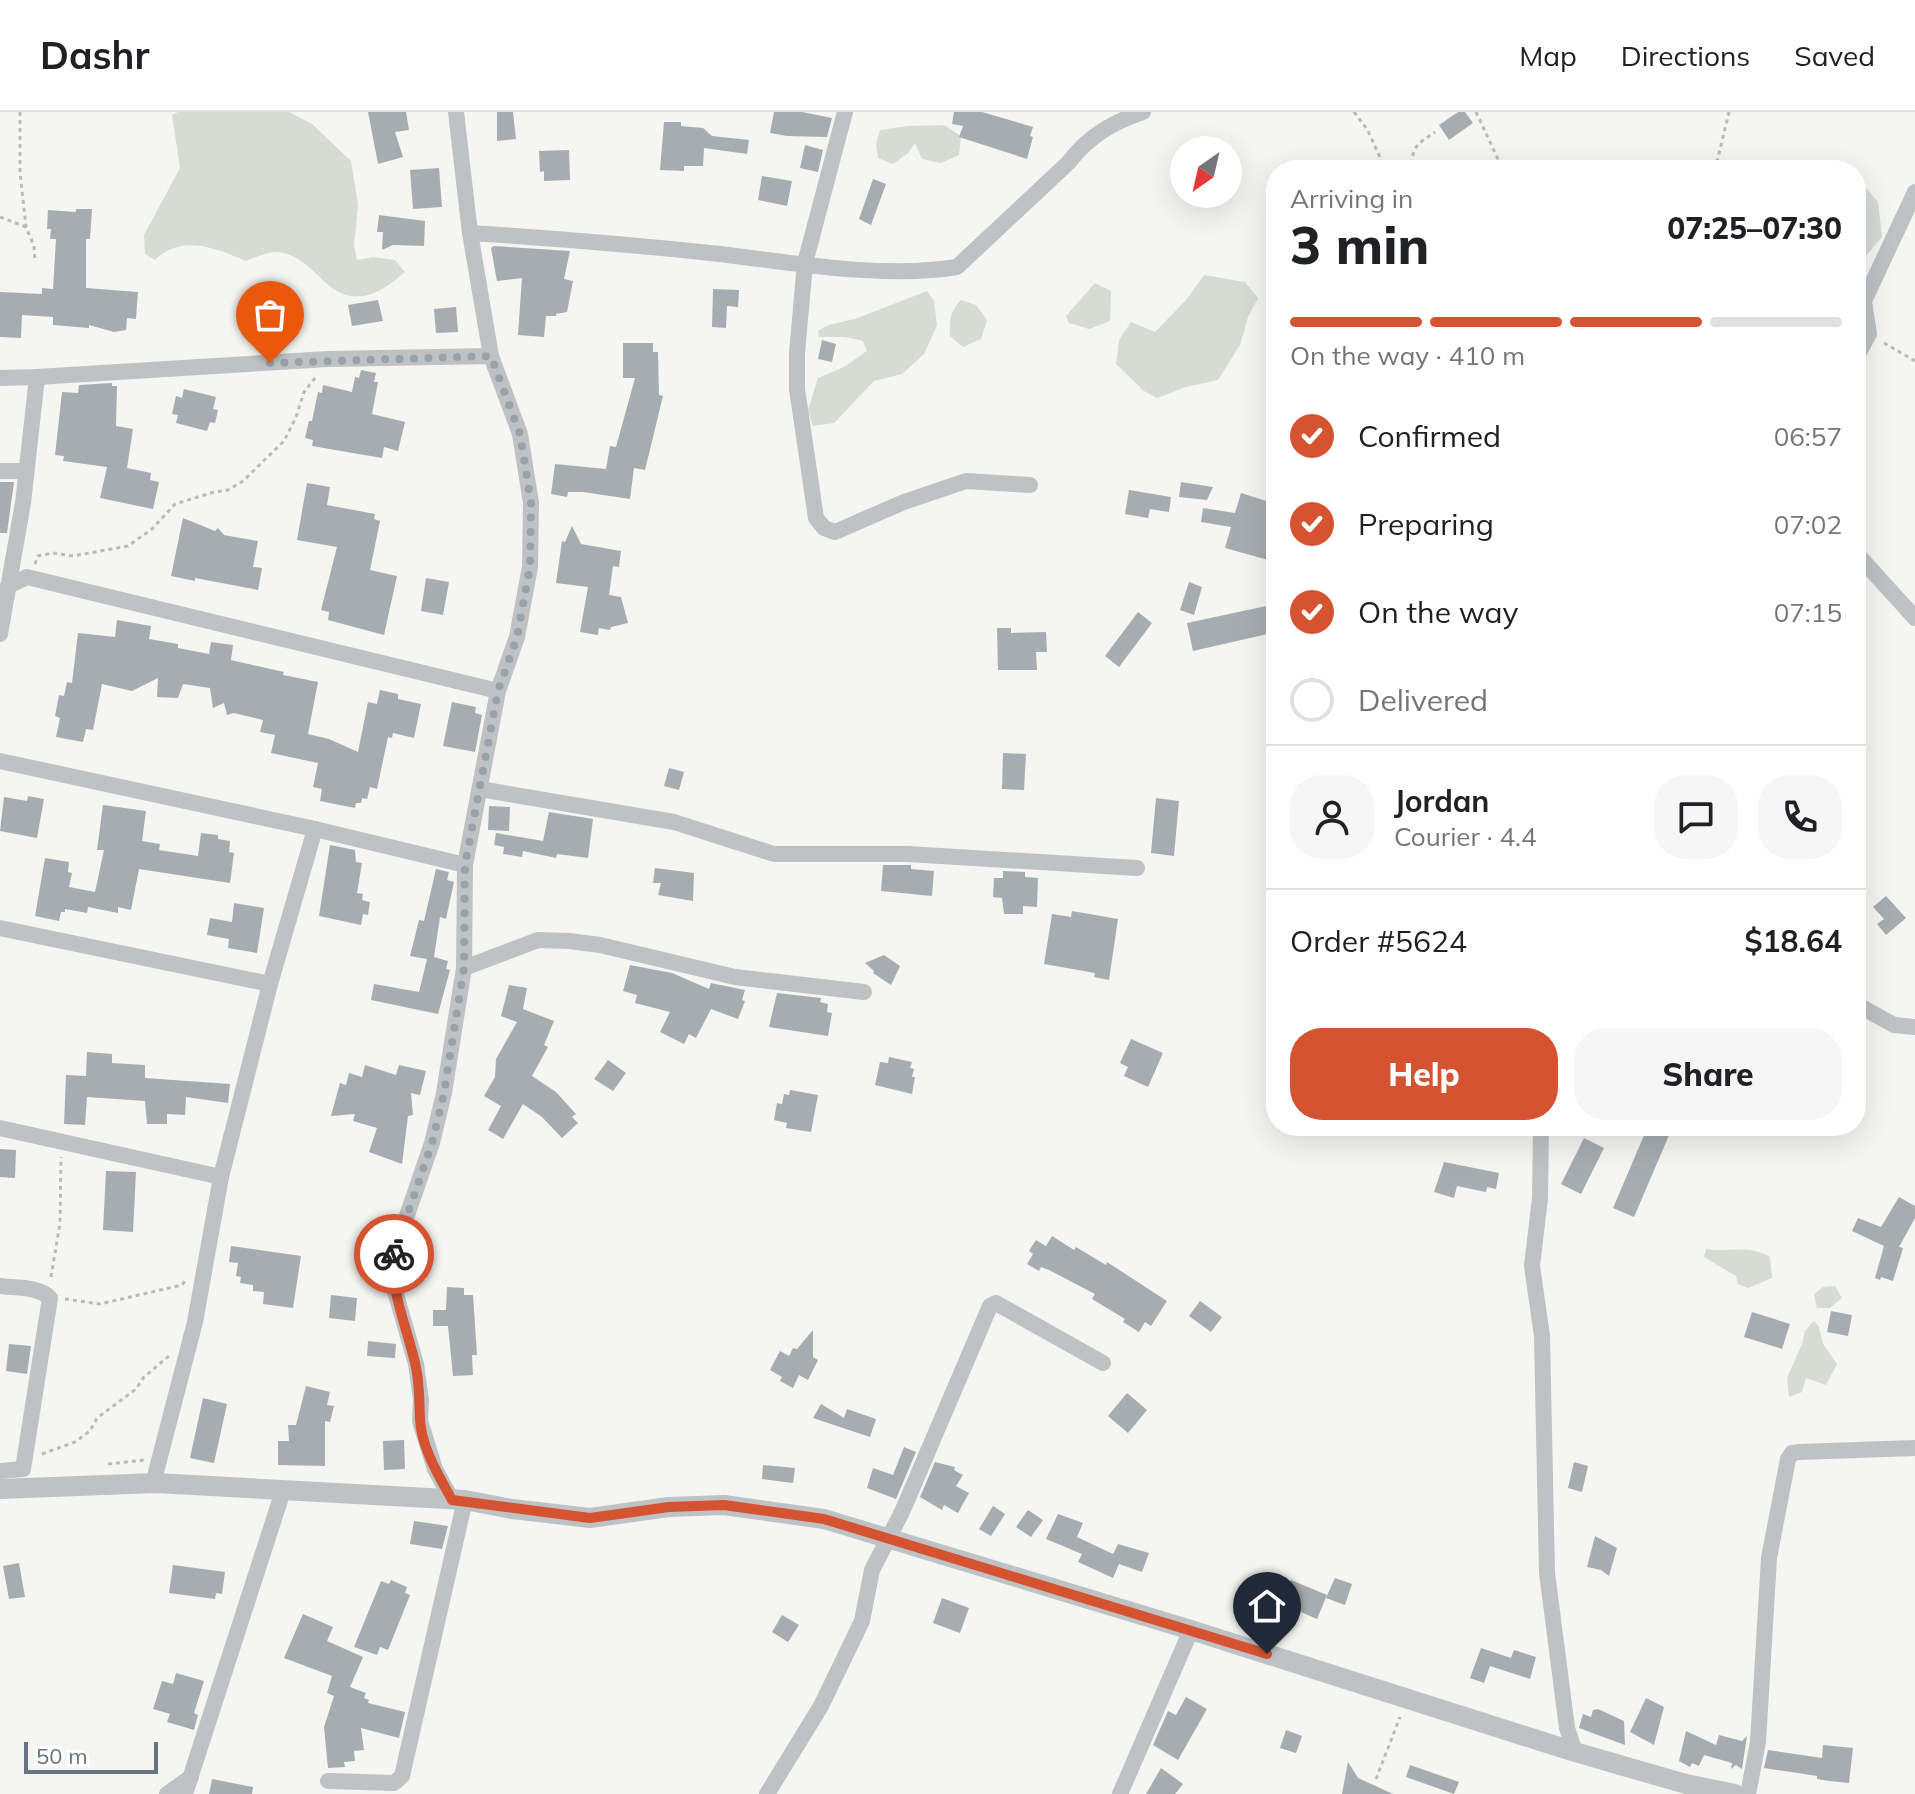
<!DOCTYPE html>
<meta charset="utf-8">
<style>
body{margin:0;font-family:Mulish,sans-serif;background:#f6f6f6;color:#202124;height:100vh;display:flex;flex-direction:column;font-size:30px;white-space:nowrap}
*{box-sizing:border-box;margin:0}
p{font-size:26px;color:#757577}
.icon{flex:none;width:44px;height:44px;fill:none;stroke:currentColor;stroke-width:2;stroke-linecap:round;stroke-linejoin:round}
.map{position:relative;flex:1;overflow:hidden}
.panel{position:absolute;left:1266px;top:48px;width:600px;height:976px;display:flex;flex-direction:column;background:#fff;border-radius:32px;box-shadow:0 8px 32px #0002}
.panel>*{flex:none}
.needle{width:52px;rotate:214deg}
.fabs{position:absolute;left:1170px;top:24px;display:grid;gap:16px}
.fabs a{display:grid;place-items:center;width:72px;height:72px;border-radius:50%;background:#fff;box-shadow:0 8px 32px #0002;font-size:40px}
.scale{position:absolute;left:24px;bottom:20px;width:134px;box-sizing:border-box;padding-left:8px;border:4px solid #667580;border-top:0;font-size:22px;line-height:28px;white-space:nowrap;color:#667580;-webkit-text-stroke:6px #fff;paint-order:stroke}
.pin{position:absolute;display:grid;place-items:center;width:68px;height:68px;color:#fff;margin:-82px -34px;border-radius:50% 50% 50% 0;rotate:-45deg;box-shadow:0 0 8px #0007}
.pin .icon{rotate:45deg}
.courier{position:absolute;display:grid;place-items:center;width:80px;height:80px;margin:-40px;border:6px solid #d65331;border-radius:50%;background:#fff;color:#222;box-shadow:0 2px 10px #0007}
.summary em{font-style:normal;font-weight:800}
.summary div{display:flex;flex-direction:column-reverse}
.summary{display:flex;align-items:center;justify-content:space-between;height:136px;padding:0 24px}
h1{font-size:52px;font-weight:800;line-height:60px}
.bar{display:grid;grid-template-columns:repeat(4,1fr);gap:12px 8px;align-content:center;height:96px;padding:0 24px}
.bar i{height:10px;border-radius:6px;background:#e0e0e0}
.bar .current{background:#d65331}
.bar p{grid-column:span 4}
.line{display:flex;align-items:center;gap:20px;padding:0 24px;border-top:2px solid #e0e0e0}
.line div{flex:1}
.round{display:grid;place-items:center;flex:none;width:84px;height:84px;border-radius:32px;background:#f6f6f6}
ol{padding:0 24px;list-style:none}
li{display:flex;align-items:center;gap:24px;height:88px}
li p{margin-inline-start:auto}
li .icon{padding:8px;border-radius:50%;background:#d65331;color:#fff;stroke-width:4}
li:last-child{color:#757577}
li i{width:44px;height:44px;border:4px solid #e0e0e0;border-radius:50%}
.primary-button{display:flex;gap:16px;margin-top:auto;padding:16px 24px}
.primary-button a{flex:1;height:92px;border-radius:32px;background:#d65331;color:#fff;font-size:32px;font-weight:800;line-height:92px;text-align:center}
.primary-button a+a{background:#f6f6f6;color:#202124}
header{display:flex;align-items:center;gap:48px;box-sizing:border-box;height:112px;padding:0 40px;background:#fff;border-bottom:2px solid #e0e0e0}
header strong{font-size:38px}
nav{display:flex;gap:44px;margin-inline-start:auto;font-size:28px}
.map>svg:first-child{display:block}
.green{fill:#d6dbd3}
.building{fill:#a6adb2}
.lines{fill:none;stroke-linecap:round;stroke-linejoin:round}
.path{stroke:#b8bbbd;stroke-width:3;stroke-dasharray:4 4;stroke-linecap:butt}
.minor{stroke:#bec2c5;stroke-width:16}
.tertiary{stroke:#bec2c5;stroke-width:20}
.done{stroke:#98a2a8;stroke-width:8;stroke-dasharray:0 14.4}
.route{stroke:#d65331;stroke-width:10}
</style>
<header>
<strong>Dashr</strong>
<nav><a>Map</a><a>Directions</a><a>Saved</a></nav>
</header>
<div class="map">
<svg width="1915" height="1682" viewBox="0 0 1915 1682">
<rect width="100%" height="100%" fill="#f5f5f2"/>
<g class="green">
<path d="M178 0H289L312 12 351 49 358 93 354 133 357 148 373 145 395 148 405 160C396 167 385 177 374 181 326 199 318 142 276 140 267 140 254 146 246 149 216 136 181 122 155 148L145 142 144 123 180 56 172 3Z"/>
<polygon points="944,13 961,24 959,43 941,51 922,47 915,31 908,41 893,52 878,46 876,32 880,18 908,14"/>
<polygon points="1860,69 1878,90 1882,125 1862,148 1856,149 1856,70"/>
<polygon points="1204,163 1245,170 1258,186 1248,205 1240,233 1218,268 1186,275 1157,286 1144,279 1116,252 1119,228 1131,210 1155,220 1187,187"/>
<polygon points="1095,171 1111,179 1110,209 1089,217 1069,211 1066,204"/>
<polygon points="927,179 934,189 937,213 924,242 902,262 874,269 834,311 813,314 808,298 818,266 844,255 867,239 863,229 845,225 819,225 818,219 828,213 855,207"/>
<path d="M961 188 976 193 987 208 981 227 963 235 950 224C949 208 950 200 961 188Z"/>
<path d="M1706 1137C1730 1141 1748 1132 1770 1145L1772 1166 1748 1176 1738 1172 1736 1164 1704 1145Z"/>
<polygon points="1835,1174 1842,1186 1830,1196 1817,1196 1814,1182 1823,1175"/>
<polygon points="1814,1209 1819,1215 1823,1232 1837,1252 1826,1273 1806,1266 1802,1280 1789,1285 1787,1266 1802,1232 1805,1219"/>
</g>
<g class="building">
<polygon points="368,0 406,0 409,18 395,20 403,45 378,52"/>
<polygon points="497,0 513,0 516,27 497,29"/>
<polygon points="774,0 802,0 832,6 827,25 787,24 770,21"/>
<polygon points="954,0 982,0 1033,15 1030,24 1033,25 1027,47 959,25 963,14 952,12"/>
<polygon points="1458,0 1465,0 1473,11 1449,28 1439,13"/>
<polygon points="664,10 681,10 681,14 703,16 712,24 749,28 747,42 704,36 703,54 684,54 684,59 660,58"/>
<polygon points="805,33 823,38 818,60 800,56"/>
<polygon points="569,38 570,68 544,69 544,59 540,60 539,39"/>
<polygon points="439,56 442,95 413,97 410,58"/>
<polygon points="762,64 792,69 787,94 758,88"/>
<polygon points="873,67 886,72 871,113 859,107"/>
<polygon points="76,97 92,97 90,127 86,127 86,176 138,180 136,207 127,206 126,218 114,220 89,213 89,216 53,213 53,205 22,203 21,226 0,225 0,180 42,182 42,176 53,177 56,127 50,127 51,117 47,117 48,98 76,100"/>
<polygon points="379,103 425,109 424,134 393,133 382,138 383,120 377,120"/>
<polygon points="494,134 570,139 564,167 573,169 567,200 556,202 556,204 546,204 544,225 518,223 522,166 497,169 491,136"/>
<polygon points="713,177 739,178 738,195 727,194 726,216 712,215"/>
<polygon points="378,188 383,209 352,214 348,193"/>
<polygon points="456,195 458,220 436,221 434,197"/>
<polygon points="822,228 836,232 832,250 818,247"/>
<polygon points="623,231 653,231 653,240 658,240 659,283 663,284 645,358 634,356 630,387 583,380 568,380 567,385 551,382 555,352 606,357 610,334 616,335 635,266 623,266"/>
<polygon points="361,258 376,261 374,270 378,270 372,302 405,310 398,339 384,335 382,346 312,334 313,328 305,326 309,309 312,309 318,280 322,281 323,273 352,280 355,265 359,266"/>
<polygon points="112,271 112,274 117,274 116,314 133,317 127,356 151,361 150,368 159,370 153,397 100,386 107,355 63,349 64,344 55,343 62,280 78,281 79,273"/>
<polygon points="184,277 216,285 213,297 218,298 215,311 210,310 207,319 176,311 178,303 172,302 176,284 182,286"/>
<polygon points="0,370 14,370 7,421 0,421"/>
<polygon points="1181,370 1213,375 1207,388 1179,385"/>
<polygon points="307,371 330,375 327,393 375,402 374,407 380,409 370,458 397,464 384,523 328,508 329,500 321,498 337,435 297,428"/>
<polygon points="1129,378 1171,385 1169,400 1150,397 1148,406 1125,402"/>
<polygon points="1241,381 1276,392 1276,450 1225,436 1231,415 1201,410 1203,396 1235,401"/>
<polygon points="183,406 215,419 218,416 224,423 258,429 253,455 262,456 258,478 195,466 195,469 171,464"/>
<polygon points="572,414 581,432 621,439 619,455 613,454 609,483 621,485 628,511 611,515 610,518 599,516 598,523 580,520 588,475 556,471 562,429 565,430"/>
<polygon points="426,466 449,470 443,503 421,499"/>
<polygon points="1189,470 1202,475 1194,503 1180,498"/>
<polygon points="1276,492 1272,521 1193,539 1187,511"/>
<polygon points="1138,500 1152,511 1119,555 1105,544"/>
<polygon points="117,508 151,514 149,527 178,532 178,536 209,542 211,530 233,533 231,548 284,560 283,563 318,570 308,622 329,627 358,640 368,590 377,592 380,578 398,582 398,587 421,592 414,626 393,621 392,626 388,625 377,677 370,675 367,687 362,686 361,691 356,691 355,696 320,689 322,677 313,675 318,651 271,641 275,623 260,620 263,608 234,601 227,603 224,591 213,596 210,576 183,572 178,586 157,585 158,566 132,579 102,572 93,618 86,617 83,630 56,625 60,606 55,604 59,583 64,584 67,570 72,571 78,521 115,525"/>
<polygon points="997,516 1011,516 1011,521 1046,520 1047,540 1036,540 1037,558 998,558"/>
<polygon points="452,590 476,595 475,601 482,603 475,640 443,634"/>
<polygon points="1003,641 1026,642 1024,678 1002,677"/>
<polygon points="669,656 684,660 679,678 664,674"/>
<polygon points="28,684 44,687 37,726 0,719 4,685 27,689"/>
<polygon points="1156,686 1179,689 1174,744 1151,741"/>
<polygon points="103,693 146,699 142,729 160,732 159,738 198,744 201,721 218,723 218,727 230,729 229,740 234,741 230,771 139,757 131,798 118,795 118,801 88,795 87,801 65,797 65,800 61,800 59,809 35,804 45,746 69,750 68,760 72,761 69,775 95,780 104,738 97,738"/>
<polygon points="489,694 510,695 509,719 488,718"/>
<polygon points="549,700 593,707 588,746 557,742 556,746 523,739 522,745 503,742 504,735 494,733 496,721 543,729"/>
<polygon points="330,733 355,738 356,750 362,751 357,781 363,782 362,788 370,790 368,803 363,802 361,813 319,804"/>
<polygon points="883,753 911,753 911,757 934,759 932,784 881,779"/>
<polygon points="655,756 694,761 693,789 658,783 661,771 653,771"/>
<polygon points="436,757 449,760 447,768 454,770 446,807 440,805 434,845 448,849 446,857 450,858 438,902 371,888 374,872 419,880 427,847 410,844 419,808 424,809"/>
<polygon points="1003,759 1025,760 1025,765 1038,766 1037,795 1023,794 1023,802 1004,802 1002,786 993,785 994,766 1003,766"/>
<polygon points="1886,784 1906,806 1886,823 1877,812 1884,807 1873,795"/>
<polygon points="234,791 264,796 257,841 228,836 229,827 207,823 210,806 232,810"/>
<polygon points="1072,799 1118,807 1109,868 1094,865 1095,861 1044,852 1052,802 1071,805"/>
<polygon points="884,843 900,854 891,873 873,861 874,859 865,851"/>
<polygon points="630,853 672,861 709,877 711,871 745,878 742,888 745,889 738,907 711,897 696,926 689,922 684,932 660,920 670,900 635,891 637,883 623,879"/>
<polygon points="509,873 527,876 523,897 554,909 544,933 548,935 532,964 556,980 576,1002 572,1005 578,1011 562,1026 542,1005 523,992 503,1027 488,1018 501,994 484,984 495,965 496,947 517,910 501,904"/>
<polygon points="777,881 821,886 820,890 828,892 827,900 832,901 828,924 769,915"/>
<polygon points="1131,927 1163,941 1148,975 1124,964 1128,955 1120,951"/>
<polygon points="87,940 112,942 112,951 145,953 145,966 230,972 228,991 186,985 185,1003 167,1002 167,1012 147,1012 145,989 87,985 85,1013 64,1012 66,963 86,964"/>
<polygon points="889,945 912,950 910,956 914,957 912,965 915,965 912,982 875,973 880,950 888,951"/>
<polygon points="608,948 626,961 613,979 594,967"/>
<polygon points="365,953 396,963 399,953 426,959 420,983 411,981 413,1003 408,1004 402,1052 369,1040 377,1016 353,1009 355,1002 331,1004 340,971 346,973 349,961 362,965"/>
<polygon points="790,978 818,983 811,1020 786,1016 787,1011 774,1008 777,991 782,992 784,982 789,983"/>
<polygon points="1648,1014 1673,1014 1634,1105 1613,1096"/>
<polygon points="1584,1026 1604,1036 1581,1082 1561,1072"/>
<polygon points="0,1037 16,1038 15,1066 0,1065"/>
<polygon points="1444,1050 1499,1061 1496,1077 1487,1075 1486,1080 1457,1074 1454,1086 1434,1080"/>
<polygon points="106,1059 136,1060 133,1120 103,1118"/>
<polygon points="1899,1085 1915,1094 1915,1106 1899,1135 1903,1136 1893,1169 1881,1165 1880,1168 1875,1166 1884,1134 1852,1119 1858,1106 1881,1115"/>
<polygon points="1052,1124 1074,1138 1076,1135 1106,1153 1107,1150 1167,1189 1151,1214 1145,1210 1139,1220 1123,1210 1125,1207 1092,1187 1095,1182 1049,1158 1041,1155 1039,1159 1027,1152 1033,1142 1029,1139 1036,1128 1046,1134"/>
<polygon points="231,1134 301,1144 293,1196 263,1192 264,1180 253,1179 253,1173 240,1171 241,1165 236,1164 238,1151 229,1150"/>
<polygon points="447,1175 464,1176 464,1183 473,1183 477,1243 472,1243 473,1263 453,1264 448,1214 433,1214 433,1198 446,1198"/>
<polygon points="331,1183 357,1186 355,1209 329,1206"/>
<polygon points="1200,1189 1222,1205 1211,1220 1189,1204"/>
<polygon points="1831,1199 1852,1203 1848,1224 1827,1220"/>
<polygon points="1752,1200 1790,1212 1782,1237 1744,1225"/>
<polygon points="813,1218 813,1245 818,1248 808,1268 799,1263 793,1276 780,1269 782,1265 770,1258 780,1239 789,1244 793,1236 797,1237"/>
<polygon points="368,1229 396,1232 395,1246 367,1244"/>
<polygon points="9,1232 31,1234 27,1262 6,1259"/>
<polygon points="306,1274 330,1280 327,1293 334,1294 330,1310 325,1309 325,1354 278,1353 278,1329 289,1329 288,1313 296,1313"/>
<polygon points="1127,1281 1147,1298 1128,1321 1108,1304"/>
<polygon points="203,1286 227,1292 214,1351 190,1346"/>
<polygon points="821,1292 844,1306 847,1297 876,1307 870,1325 813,1306"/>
<polygon points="404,1328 405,1357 384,1358 383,1329"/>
<polygon points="904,1335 916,1340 896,1387 867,1376 873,1356 893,1363"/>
<polygon points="935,1350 955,1355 954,1358 963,1363 956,1374 969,1381 958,1401 944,1393 942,1398 920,1385"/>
<polygon points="1574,1350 1588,1354 1582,1380 1568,1376"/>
<polygon points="763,1353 795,1356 793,1371 762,1367"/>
<polygon points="993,1394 1005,1402 991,1424 979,1417"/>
<polygon points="1028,1398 1043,1408 1031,1425 1016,1415"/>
<polygon points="1058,1402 1083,1411 1077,1425 1113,1442 1118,1432 1149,1441 1142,1460 1119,1452 1113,1466 1078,1450 1082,1442 1046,1427"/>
<polygon points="414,1409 448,1414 442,1437 410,1432"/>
<polygon points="1595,1424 1617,1436 1609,1464 1601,1458 1587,1455"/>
<polygon points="19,1451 25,1485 9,1487 3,1454"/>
<polygon points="173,1453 225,1460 222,1482 216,1481 215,1487 169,1481"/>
<polygon points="1335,1466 1352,1472 1345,1493 1326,1486"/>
<polygon points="391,1468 407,1475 405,1481 410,1483 388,1538 380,1535 377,1543 354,1535 381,1469 389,1472"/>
<polygon points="1291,1468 1327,1483 1317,1507 1280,1491"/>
<polygon points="942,1486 969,1496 960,1521 933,1511"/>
<polygon points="1244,1491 1268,1498 1262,1517 1239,1510"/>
<polygon points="303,1502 333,1515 327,1529 363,1545 350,1575 366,1581 364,1586 369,1588 368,1591 405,1600 399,1626 361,1616 364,1638 354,1639 355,1649 344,1650 345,1655 328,1656 324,1615 334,1584 327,1581 332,1564 284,1546"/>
<polygon points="782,1503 799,1513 788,1530 772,1520"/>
<polygon points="1481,1536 1511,1546 1514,1538 1536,1545 1530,1567 1490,1554 1484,1571 1470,1566"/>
<polygon points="176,1561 204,1569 194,1601 198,1603 194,1618 167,1610 170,1602 153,1597 162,1569 173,1572"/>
<polygon points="1186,1585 1207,1597 1178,1648 1153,1633 1168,1599 1176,1603"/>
<polygon points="1646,1586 1664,1595 1654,1633 1630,1620"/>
<polygon points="1598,1597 1624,1609 1625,1633 1579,1616 1583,1602 1591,1605 1593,1598"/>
<polygon points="1286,1618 1302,1624 1296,1641 1280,1636"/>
<polygon points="1686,1619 1716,1633 1719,1623 1742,1629 1747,1624 1742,1657 1736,1653 1731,1657 1732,1651 1704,1643 1699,1654 1692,1651 1690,1655 1679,1649"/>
<polygon points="1823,1633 1853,1636 1849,1671 1829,1669 1817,1667 1817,1664 1764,1656 1768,1638 1822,1646"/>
<polygon points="1348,1650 1358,1666 1393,1682 1342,1682"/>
<polygon points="1410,1653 1459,1670 1454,1682 1406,1665"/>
<polygon points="1161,1656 1183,1672 1175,1682 1146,1682"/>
<polygon points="212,1667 253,1675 252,1682 209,1682"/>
</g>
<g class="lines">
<g class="path">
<polyline points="20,0 20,60 26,115 34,134 35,150"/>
<polyline points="1354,0 1367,17 1386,58"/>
<polyline points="1476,0 1503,58"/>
<path d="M1406 58C1413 51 1411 48 1414 39 1418 30 1427 26 1435 20"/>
<polyline points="1715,58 1729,0"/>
<polyline points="0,105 26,115"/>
<polyline points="1884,231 1915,249"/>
<polyline points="35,452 38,444 53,441 73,444 128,434 152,417 175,392 214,380 228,378 243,369 284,329 296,305 304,280 315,266"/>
<polyline points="51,1165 60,1111 61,1045"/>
<polyline points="65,1187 100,1192 182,1173 185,1169"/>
<polyline points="42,1342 75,1330 90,1319 97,1306 136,1277 144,1265 169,1244"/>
<polyline points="108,1352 144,1348"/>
<polyline points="1376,1667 1400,1605"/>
</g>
<g class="minor">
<polyline points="845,0 805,151 797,241 797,277 816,406 824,416 835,420 904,390 966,369 1030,373"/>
<path d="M470 121C554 126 637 133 720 142 794 151 884 167 957 155L1068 51C1089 24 1111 11 1143 0"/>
<polyline points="1856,246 1869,222 1864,189 1915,80"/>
<polyline points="37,265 328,247 491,244"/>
<polyline points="0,266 37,265 23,391 0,522"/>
<polyline points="0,359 26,359"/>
<polyline points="1856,441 1915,506"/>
<polyline points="8,474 27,465 498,579"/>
<polyline points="0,649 315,717 465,753"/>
<polyline points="480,677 674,710 774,742 908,742 1137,756"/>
<polyline points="0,816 270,872"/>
<polyline points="464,856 538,828 569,829 600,833 735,865 864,880"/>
<polyline points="1856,892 1894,913 1915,915"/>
<polyline points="1541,1014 1540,1086 1532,1154 1542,1224 1547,1461 1567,1616 1575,1640"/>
<polyline points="0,1016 221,1065"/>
<path d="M0 1174C16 1176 38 1174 50 1186L23 1357 0 1359"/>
<polyline points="156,1371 155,1364 195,1210 221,1065 270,872 315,717"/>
<polyline points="452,1388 435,1357 420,1309 421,1288 416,1252 395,1179 393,1144 432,1031 444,981 464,856 465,753 498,579 517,525 530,455 531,391 520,322 491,244 470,121 456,0"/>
<polyline points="328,1669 394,1671 402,1664 465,1388"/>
<polyline points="167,1682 191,1665"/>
<polyline points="185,1682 283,1379"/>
<polyline points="767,1682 821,1594 862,1509 872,1458 902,1400 990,1194 996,1191 1103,1251"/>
<polyline points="1120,1682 1191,1518"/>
<polyline points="1748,1682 1758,1630 1769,1446 1788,1347 1792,1341 1799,1340 1915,1336"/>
</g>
<polyline class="tertiary" points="0,1377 156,1371 465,1388 512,1397 590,1406 669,1395 724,1393 824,1407 1191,1518 1575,1640 1686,1672 1735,1682"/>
</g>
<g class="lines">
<polyline class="done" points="270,251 491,244 520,322 531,391 530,455 517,525 498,579 465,753 464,856 444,981 432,1031 394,1142"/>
<path class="route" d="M394 1142C390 1180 407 1215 415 1251 420 1270 419 1288 420 1307 421 1335 439 1364 452 1388L590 1406 669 1395 724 1393 824 1407 1267 1542"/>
</g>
</svg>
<div class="fabs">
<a><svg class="needle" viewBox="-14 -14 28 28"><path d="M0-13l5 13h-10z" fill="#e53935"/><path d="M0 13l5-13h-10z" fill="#757577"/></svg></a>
</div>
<div class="scale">50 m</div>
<div class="pin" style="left:270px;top:251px;background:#ea580c"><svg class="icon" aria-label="bag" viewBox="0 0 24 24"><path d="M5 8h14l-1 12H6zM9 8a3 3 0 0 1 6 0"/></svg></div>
<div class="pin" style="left:1267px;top:1542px;background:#1f2937"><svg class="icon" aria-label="home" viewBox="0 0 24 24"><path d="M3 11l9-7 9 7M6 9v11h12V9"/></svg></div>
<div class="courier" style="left:394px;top:1142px"><svg class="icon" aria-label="bike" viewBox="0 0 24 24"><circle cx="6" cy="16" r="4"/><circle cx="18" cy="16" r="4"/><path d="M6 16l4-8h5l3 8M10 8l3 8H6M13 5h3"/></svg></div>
<section class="panel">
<div class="summary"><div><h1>3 min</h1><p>Arriving in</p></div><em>07:25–07:30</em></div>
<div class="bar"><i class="current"></i><i class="current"></i><i class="current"></i><i></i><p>On the way · 410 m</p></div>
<ol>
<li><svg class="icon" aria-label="check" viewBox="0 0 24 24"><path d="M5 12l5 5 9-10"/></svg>Confirmed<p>06:57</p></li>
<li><svg class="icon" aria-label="check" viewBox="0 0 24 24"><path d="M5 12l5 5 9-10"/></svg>Preparing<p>07:02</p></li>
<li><svg class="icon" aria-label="check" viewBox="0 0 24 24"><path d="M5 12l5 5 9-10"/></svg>On the way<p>07:15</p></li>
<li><i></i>Delivered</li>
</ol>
<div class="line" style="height:144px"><a class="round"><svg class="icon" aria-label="person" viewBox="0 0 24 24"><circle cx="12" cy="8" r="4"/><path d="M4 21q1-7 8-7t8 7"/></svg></a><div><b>Jordan</b><p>Courier · 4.4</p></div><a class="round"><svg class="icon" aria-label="chat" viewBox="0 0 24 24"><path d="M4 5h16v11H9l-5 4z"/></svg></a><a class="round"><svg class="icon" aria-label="phone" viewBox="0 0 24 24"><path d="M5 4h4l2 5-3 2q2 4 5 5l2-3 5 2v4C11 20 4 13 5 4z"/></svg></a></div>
<div class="line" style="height:104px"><div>Order #5624</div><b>$18.64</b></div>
<div class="primary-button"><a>Help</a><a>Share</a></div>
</section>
</div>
